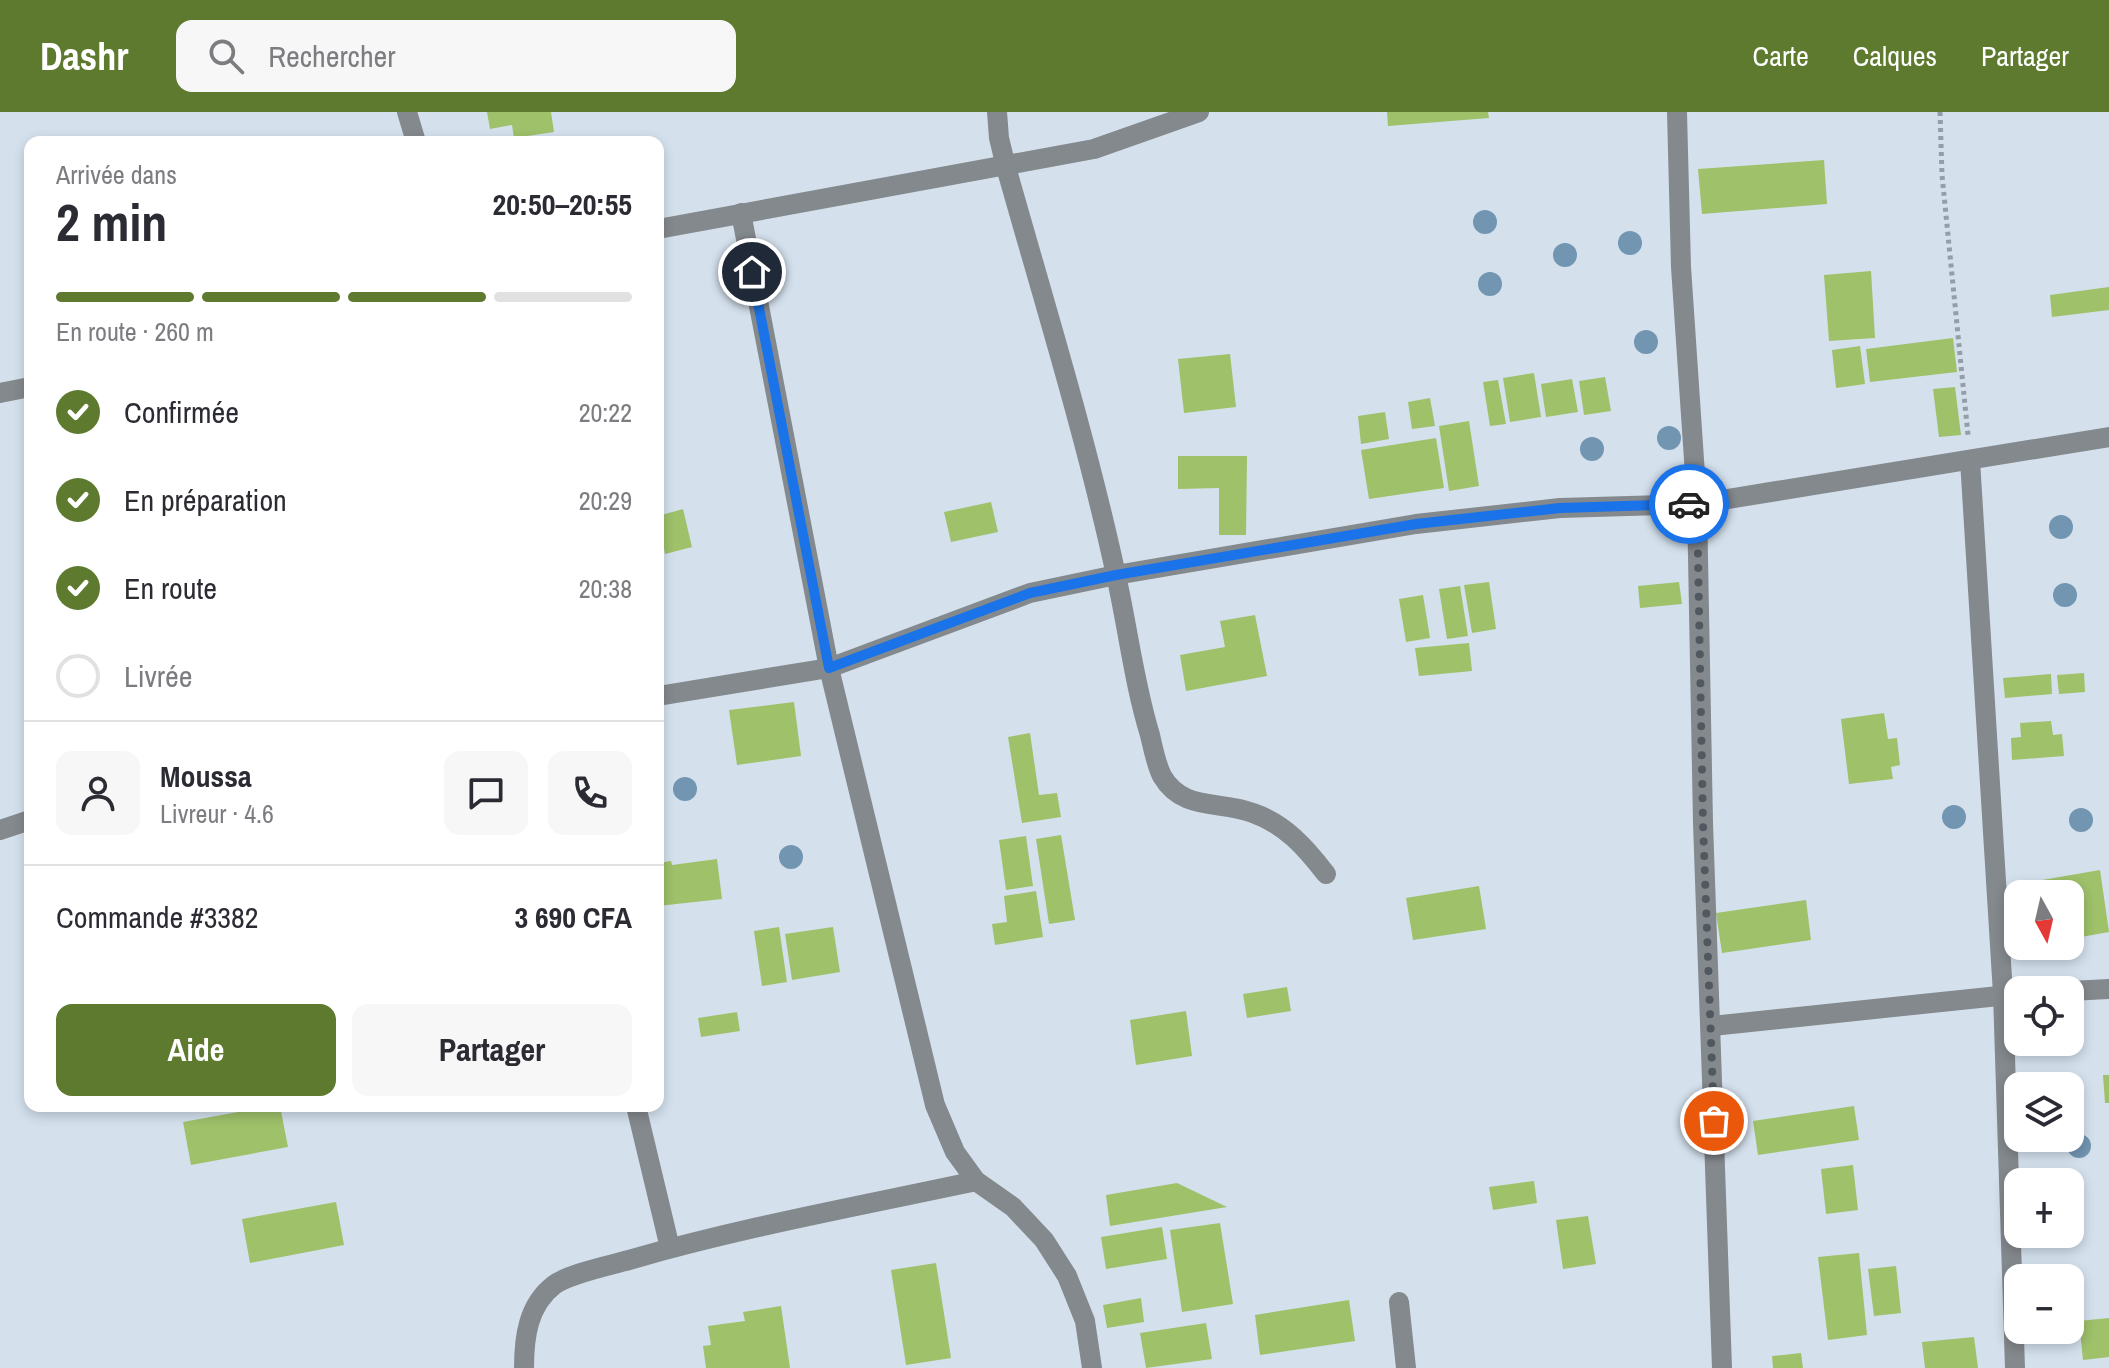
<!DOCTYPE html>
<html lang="fr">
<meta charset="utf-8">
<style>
body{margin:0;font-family:"Archivo Narrow",sans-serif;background:#f7f7f7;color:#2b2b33;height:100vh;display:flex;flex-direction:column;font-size:30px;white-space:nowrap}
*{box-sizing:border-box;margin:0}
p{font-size:26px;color:#7c7c81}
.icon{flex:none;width:44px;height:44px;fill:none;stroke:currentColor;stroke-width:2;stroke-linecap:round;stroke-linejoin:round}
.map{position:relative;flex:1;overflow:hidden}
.drawer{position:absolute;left:24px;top:24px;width:640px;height:976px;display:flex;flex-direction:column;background:#fff;border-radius:16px;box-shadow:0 4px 12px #0003}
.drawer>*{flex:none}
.needle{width:52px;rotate:172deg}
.tools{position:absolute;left:2004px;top:768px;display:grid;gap:16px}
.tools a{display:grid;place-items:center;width:80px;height:80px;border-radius:16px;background:#fff;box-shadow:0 4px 12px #0003;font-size:40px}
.pin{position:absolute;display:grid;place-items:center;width:68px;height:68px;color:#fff;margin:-34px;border:4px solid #fff;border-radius:50%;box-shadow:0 2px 8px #0007}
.courier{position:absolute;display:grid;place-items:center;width:80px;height:80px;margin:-40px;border:6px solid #1a73e8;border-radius:50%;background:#fff;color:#222;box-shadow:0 2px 10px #0007}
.head em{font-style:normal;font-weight:800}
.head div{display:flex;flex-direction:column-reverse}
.head{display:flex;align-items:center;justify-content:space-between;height:136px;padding:0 32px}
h1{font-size:52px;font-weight:800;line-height:60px}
.bar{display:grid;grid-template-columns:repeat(4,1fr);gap:12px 8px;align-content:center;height:96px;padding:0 32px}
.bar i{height:10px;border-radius:6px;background:#e1e1e2}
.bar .current{background:#5e7a2f}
.bar p{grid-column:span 4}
.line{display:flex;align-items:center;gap:20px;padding:0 32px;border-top:2px solid #e1e1e2}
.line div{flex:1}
.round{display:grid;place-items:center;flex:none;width:84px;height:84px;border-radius:16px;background:#f7f7f7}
ol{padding:0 32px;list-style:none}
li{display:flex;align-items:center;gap:24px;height:88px}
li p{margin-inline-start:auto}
li .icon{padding:8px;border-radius:50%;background:#5e7a2f;color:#fff;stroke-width:4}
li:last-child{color:#7c7c81}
li i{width:44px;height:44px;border:4px solid #e1e1e2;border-radius:50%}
.cta{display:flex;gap:16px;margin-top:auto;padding:16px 32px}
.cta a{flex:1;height:92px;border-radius:16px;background:#5e7a2f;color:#fff;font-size:32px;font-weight:800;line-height:92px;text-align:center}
.cta a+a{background:#f7f7f7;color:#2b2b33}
header{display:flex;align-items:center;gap:48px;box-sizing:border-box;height:112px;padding:0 40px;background:#5e7a2f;color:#fff}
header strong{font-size:38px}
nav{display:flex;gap:44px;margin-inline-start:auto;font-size:28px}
.search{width:560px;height:72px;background:#f7f7f7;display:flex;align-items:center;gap:20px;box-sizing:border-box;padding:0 28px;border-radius:16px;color:#7c7c81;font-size:30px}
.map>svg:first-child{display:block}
.building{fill:#9ec16a}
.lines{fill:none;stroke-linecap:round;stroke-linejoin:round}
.path{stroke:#949ea7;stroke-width:5;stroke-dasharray:4 4;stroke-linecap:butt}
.minor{stroke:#84898e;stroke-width:20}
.tree{fill:#7295b2}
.done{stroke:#51585f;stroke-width:8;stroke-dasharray:0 14.4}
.route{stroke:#1a73e8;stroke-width:10}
</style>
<header>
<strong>Dashr</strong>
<div class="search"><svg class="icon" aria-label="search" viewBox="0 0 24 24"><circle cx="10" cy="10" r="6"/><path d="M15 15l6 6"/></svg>Rechercher</div>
<nav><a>Carte</a><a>Calques</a><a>Partager</a></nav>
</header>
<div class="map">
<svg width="2109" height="1256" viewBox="0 0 2109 1256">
<rect width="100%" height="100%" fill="#d4e1ed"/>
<g class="building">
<polygon points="487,0 551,0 554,20 514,26 512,13 490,17"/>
<polygon points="1387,0 1488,0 1489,6 1388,14"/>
<polygon points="1824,48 1827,92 1702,102 1698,57"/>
<polygon points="1871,159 1875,226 1829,229 1824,163"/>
<polygon points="2109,175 2109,198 2052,205 2050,183"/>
<polygon points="1953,226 1957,260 1870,270 1866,237"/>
<polygon points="1860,234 1865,272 1836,276 1832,238"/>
<polygon points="1230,242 1236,295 1184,301 1178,247"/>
<polygon points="1534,261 1541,305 1510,310 1503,266"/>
<polygon points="1605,265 1611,299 1584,303 1579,269"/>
<polygon points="1572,267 1578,300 1546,305 1541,272"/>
<polygon points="1498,268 1506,312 1490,314 1483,270"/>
<polygon points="1955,275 1961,323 1939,325 1933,277"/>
<polygon points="1430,286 1435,314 1412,317 1408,290"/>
<polygon points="1385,300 1389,327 1361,332 1358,304"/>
<polygon points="1469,309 1479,374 1449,379 1439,314"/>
<polygon points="1436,326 1444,376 1369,387 1361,338"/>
<polygon points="1178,344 1247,344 1246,423 1219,423 1219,376 1178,377"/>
<polygon points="991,390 998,420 951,430 944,400"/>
<polygon points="683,397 692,435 665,442 658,404"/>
<polygon points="1489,470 1496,517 1472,521 1464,473"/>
<polygon points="1679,470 1682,492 1640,496 1638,474"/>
<polygon points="1460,474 1468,524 1447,527 1439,477"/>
<polygon points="1423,483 1430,526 1406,530 1399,487"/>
<polygon points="1255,503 1267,564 1186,579 1180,543 1225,535 1220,509"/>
<polygon points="1469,531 1472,559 1419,564 1415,536"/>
<polygon points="2084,561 2085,580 2059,582 2057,563"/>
<polygon points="2051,562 2052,582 2005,586 2003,566"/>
<polygon points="794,590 801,644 737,653 729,598"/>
<polygon points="1884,601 1888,627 1897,626 1900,653 1891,655 1893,667 1849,672 1841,607"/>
<polygon points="2051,609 2053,623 2062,622 2064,644 2012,648 2011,626 2021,625 2020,611"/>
<polygon points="1030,621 1039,683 1057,681 1061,705 1022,711 1008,625"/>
<polygon points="1061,723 1075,808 1049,812 1036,727"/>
<polygon points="1026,724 1033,774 1006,778 999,728"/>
<polygon points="717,747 722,787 658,794 658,751 671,749 672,753"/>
<polygon points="2100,758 2109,820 2070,827 2070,782 2032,782 2030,770"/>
<polygon points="1479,774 1486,817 1413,828 1406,786"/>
<polygon points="1036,779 1043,825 995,833 992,812 1007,810 1004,784"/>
<polygon points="1806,788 1811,828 1722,841 1716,801"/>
<polygon points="779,815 787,870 762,874 754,819"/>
<polygon points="833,815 840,860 792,868 785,822"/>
<polygon points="1287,875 1291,899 1247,906 1243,882"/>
<polygon points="1186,899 1192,944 1136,953 1130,908"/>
<polygon points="737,900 740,919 701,925 698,906"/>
<polygon points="2103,963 2109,963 2109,991 2105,991"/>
<polygon points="271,994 280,994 288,1035 191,1053 183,1010"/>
<polygon points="1854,994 1859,1028 1758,1043 1753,1009"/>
<polygon points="1853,1053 1858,1098 1826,1102 1821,1057"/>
<polygon points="1534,1069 1537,1091 1493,1098 1489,1075"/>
<polygon points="1177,1071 1227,1095 1110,1114 1106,1083"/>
<polygon points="336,1090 344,1133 250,1151 242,1107"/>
<polygon points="1588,1104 1596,1152 1563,1157 1556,1108"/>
<polygon points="1220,1111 1233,1192 1182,1200 1170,1118"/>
<polygon points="1162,1115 1167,1147 1106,1157 1101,1125"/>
<polygon points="1859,1141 1867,1223 1828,1228 1818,1145"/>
<polygon points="936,1151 951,1246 906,1253 891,1158"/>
<polygon points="1896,1154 1901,1201 1874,1204 1868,1157"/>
<polygon points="1141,1186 1144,1210 1107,1216 1103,1193"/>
<polygon points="1349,1188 1355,1229 1260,1243 1255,1203"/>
<polygon points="781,1194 790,1256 706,1256 703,1234 711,1233 708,1214 745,1209 743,1200"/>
<polygon points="2109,1206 2109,1245 2083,1248 2079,1209"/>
<polygon points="1206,1211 1212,1247 1146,1256 1140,1221"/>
<polygon points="1974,1225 1978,1256 1925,1256 1922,1230"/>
<polygon points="1801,1241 1803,1256 1773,1256 1772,1244"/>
</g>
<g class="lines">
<polyline class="path" points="1940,0 1942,63 1968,323"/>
<g class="minor">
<polyline points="407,0 416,30"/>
<path d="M997 0 999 26 1006 55C1044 190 1086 325 1116 463 1128 517 1134 571 1150 623 1153 636 1156 652 1162 664 1183 700 1220 688 1253 701 1285 712 1306 736 1326 762"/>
<polyline points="1677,0 1681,155 1697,392 1703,711 1722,1256"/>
<polyline points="741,101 829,556 935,993 955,1040 976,1069 1013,1095 1044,1128 1067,1164 1085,1209 1092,1256"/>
<polyline points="658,117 1094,37 1199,0"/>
<polyline points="0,281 30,275"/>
<polyline points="1970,348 2003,882 2015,1256"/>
<polyline points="658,584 829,556 1030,481 1116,463 1416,412 1560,396 1697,392 2109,325"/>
<polyline points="0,718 30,708"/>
<polyline points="2070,879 2109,877"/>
<polyline points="1712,914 2018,882"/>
<polyline points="636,994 670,1136"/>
<polyline points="1399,1190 1406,1256"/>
<path d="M524 1256C524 1225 528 1193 554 1173 568 1162 611 1153 629 1148 743 1115 860 1094 976 1069"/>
</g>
</g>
<g class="tree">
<circle cx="1485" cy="110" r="12"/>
<circle cx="1630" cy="131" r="12"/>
<circle cx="1565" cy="143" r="12"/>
<circle cx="1490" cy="172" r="12"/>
<circle cx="1646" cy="230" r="12"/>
<circle cx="1669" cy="326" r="12"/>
<circle cx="1592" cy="337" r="12"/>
<circle cx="2061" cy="415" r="12"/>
<circle cx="2065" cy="483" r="12"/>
<circle cx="685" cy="677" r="12"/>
<circle cx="1954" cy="705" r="12"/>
<circle cx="2081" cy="708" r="12"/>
<circle cx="791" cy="745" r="12"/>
<circle cx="2079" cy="1034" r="12"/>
</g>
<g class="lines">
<polyline class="done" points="1689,392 1697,392 1703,711 1714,1009"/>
<polyline class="route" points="752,160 829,556 1030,481 1116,463 1416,412 1560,396 1689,392"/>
</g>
</svg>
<div class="tools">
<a><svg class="needle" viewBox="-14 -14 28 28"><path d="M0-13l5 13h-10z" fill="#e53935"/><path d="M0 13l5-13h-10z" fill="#7c7c81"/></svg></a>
<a><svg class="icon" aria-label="locate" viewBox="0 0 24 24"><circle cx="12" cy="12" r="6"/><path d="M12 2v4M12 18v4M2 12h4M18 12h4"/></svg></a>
<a><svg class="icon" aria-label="layers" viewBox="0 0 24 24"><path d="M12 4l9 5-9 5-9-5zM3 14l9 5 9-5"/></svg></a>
<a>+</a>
<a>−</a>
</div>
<div class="pin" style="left:1714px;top:1009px;background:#ea580c"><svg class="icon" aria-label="bag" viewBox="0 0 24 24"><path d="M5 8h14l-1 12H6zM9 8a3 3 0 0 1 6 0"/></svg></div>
<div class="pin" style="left:752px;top:160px;background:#1f2937"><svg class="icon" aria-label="home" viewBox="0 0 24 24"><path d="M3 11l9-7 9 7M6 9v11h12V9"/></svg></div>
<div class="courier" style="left:1689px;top:392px"><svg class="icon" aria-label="car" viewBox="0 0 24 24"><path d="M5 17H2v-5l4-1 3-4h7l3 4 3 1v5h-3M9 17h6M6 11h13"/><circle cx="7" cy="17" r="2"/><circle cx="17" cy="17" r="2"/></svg></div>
<section class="drawer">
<div class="head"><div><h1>2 min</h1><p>Arrivée dans</p></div><em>20:50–20:55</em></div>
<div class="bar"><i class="current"></i><i class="current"></i><i class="current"></i><i></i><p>En route · 260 m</p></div>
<ol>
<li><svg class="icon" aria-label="check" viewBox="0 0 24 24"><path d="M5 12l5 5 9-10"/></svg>Confirmée<p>20:22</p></li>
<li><svg class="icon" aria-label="check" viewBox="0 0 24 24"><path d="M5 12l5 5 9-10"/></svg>En préparation<p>20:29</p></li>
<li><svg class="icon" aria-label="check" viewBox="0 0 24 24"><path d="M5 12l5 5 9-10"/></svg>En route<p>20:38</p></li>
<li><i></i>Livrée</li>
</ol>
<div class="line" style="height:144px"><a class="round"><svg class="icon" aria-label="person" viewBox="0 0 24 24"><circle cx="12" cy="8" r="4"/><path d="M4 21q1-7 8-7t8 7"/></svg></a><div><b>Moussa</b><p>Livreur · 4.6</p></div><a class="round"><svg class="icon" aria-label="chat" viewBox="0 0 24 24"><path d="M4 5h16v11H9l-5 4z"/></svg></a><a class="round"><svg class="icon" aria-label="phone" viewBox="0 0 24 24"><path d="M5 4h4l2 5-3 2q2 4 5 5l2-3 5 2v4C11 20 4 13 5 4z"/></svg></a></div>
<div class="line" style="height:104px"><div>Commande #3382</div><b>3 690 CFA</b></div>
<div class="cta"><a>Aide</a><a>Partager</a></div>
</section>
</div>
